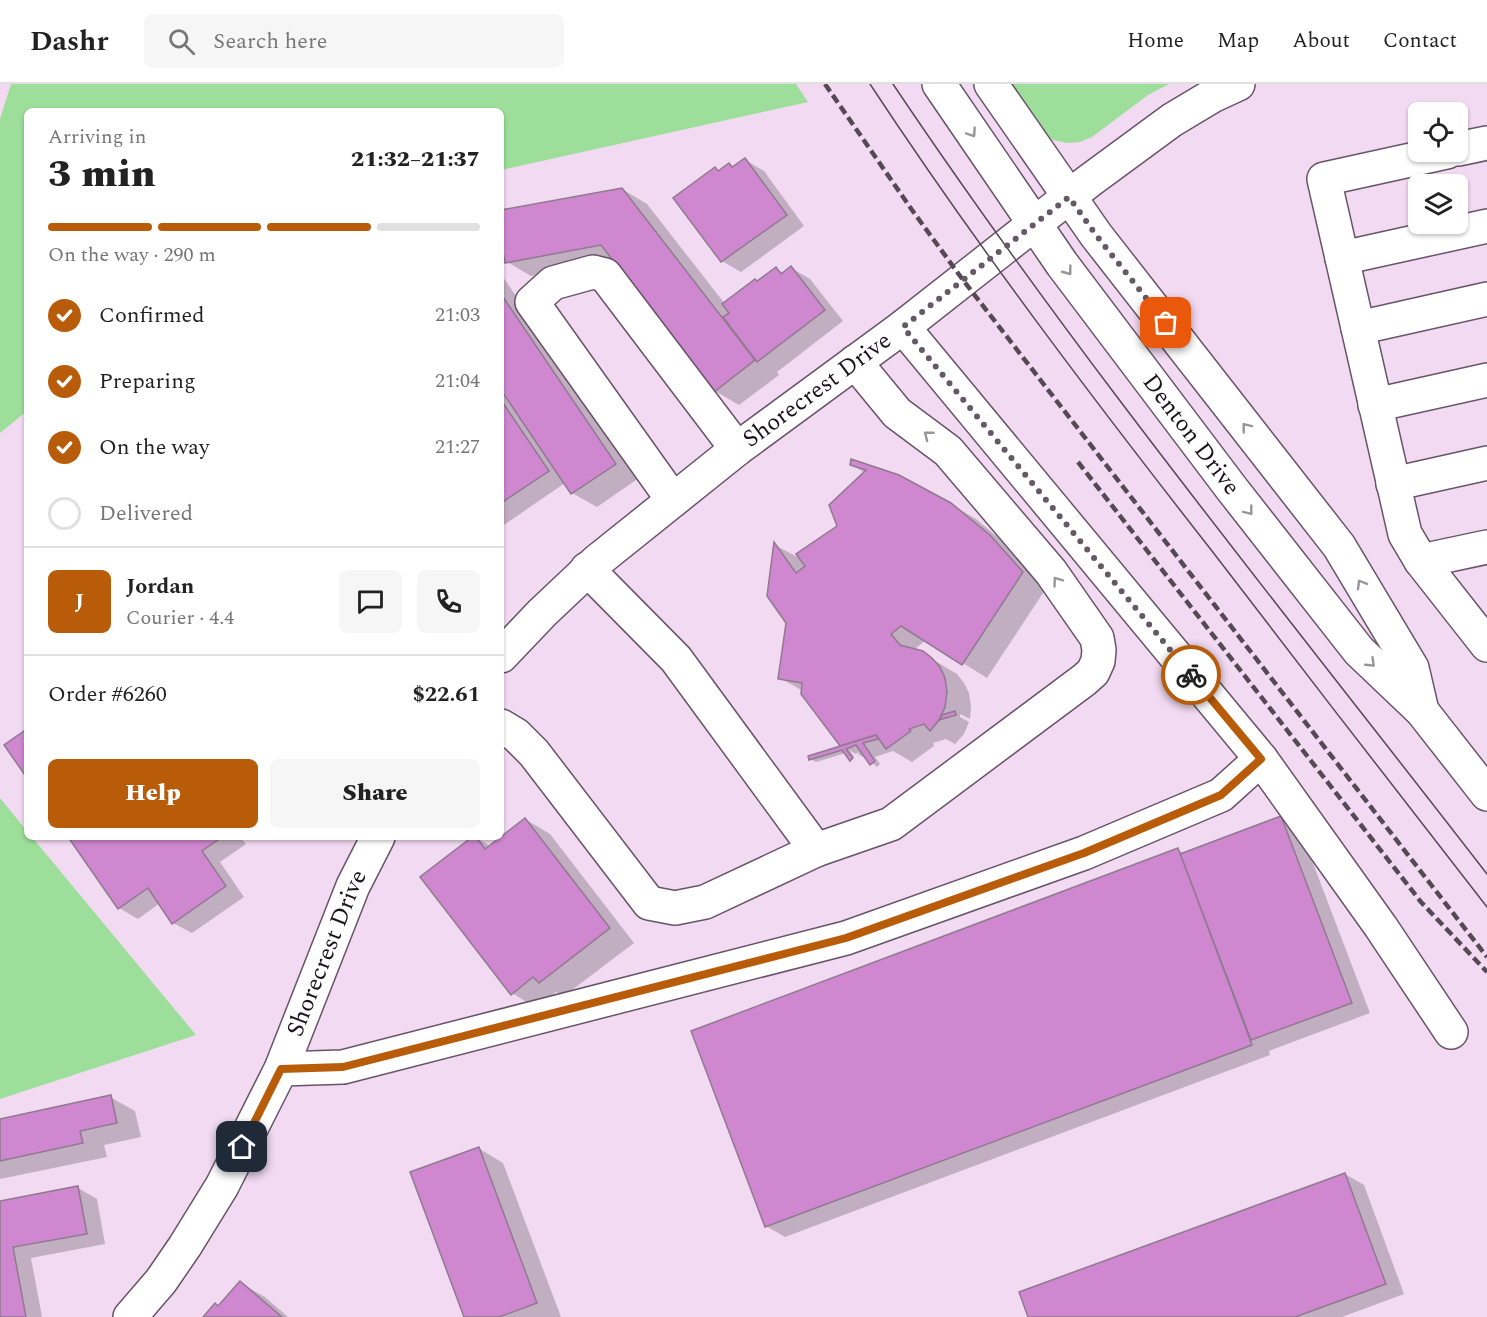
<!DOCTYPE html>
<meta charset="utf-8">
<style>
body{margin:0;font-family:Spectral,serif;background:#f6f6f6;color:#222;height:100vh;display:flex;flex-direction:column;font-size:22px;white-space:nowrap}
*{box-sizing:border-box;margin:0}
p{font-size:20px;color:#767676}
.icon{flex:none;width:33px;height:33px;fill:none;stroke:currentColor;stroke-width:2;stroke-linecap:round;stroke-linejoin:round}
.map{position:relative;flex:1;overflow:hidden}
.drawer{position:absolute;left:24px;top:24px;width:480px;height:732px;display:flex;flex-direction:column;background:#fff;border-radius:9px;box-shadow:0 2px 4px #0004}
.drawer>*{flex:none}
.tools{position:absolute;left:1408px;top:18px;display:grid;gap:12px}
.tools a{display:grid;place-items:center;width:60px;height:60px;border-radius:9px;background:#fff;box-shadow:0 2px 4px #0004;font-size:30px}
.pin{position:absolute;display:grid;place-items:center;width:51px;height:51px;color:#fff;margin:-26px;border-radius:12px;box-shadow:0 3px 9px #0006}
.courier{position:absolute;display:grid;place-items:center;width:60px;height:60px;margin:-30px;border:4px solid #b95c09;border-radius:50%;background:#fff;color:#222;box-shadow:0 2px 8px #0007}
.overview em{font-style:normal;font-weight:800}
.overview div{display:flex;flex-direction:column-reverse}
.overview{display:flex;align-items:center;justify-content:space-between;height:102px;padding:0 24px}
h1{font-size:39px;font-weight:800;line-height:45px}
.bar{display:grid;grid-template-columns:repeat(4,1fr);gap:9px 6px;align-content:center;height:72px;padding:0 24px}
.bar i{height:8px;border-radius:4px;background:#e0e0e0}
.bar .active{background:#b95c09}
.bar p{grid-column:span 4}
.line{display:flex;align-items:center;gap:15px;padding:0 24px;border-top:2px solid #e0e0e0}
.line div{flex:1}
.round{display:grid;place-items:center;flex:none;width:63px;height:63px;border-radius:9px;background:#f6f6f6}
ol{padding:0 24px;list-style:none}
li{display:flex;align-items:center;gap:18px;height:66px}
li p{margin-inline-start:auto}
li .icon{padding:6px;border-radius:50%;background:#b95c09;color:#fff;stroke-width:4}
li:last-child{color:#767676}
li i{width:33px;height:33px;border:3px solid #e0e0e0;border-radius:50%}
.action{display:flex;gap:12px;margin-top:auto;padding:12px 24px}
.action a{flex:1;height:69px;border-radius:9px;background:#b95c09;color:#fff;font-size:24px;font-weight:800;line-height:69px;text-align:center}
.action a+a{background:#f6f6f6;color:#222}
header{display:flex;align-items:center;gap:36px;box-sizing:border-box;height:84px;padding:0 30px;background:#fff;border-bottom:2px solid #e0e0e0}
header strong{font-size:28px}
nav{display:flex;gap:33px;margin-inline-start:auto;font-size:21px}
.search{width:420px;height:54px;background:#f6f6f6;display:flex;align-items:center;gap:15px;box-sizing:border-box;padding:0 21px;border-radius:9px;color:#767676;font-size:22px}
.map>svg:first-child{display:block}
.green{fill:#9ddf9a}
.shadow{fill:#0003}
.building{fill:#cf87d0;stroke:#8f7a8f;stroke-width:1.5}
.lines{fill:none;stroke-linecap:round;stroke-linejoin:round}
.minor-casing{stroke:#685468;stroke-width:36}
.major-casing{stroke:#685468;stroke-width:36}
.minor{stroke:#fff;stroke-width:33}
.major{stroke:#fff;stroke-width:33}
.tram{stroke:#554955;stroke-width:1.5}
.rail{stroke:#554955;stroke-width:4.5;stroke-dasharray:9 4.5;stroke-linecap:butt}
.oneway{stroke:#989598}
.done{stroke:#665966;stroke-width:6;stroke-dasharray:0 10.8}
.route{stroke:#b95c09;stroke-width:8}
.labels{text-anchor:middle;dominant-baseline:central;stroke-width:4.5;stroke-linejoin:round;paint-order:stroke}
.street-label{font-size:24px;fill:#1b131b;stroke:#fff}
</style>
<header>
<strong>Dashr</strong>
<div class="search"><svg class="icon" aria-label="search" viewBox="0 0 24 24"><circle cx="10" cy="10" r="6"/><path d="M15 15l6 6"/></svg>Search here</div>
<nav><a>Home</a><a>Map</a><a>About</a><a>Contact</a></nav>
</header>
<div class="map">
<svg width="1487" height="1233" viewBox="0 0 1487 1233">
<rect width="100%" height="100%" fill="#f2daf2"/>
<g class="green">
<polygon points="11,0 796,0 808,18 501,86 501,27 27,27 27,327 0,349 0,35"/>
<polygon points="1009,0 1169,0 1148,11 1092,53 1080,58 1067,59 1053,56 1042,49"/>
<polygon points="0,714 27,747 27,753 32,753 196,951 0,1015"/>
</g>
<g class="shadow">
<polygon points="745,76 764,87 804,142 741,188 722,177 716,85 720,88 729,81 734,84"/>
<polygon points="622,105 647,120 725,220 776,185 784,189 791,184 810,195 843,237 777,288 779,291 739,321 715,307 614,177 531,192 507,178 501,148 501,128"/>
<polygon points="501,190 639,394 597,423 572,409 565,399 501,443"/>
<polygon points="852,377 950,420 976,435 1014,467 1047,503 987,594 926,556 915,565 957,590 964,599 969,609 971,623 970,635 960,630 960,633 969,638 964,650 955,660 946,655 933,659 934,662 912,678 893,667 875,673 880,680 877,683 868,675 859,671 858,668 856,670 849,666 854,672 850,674 846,669 816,678 811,675 844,663 803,607 780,594 787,539 775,461 803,476 838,442 865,389 852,381"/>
<polygon points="1281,734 1300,745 1370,929 1269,967 1270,971 785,1153 766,1142 1178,766 1185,770"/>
<polygon points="525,735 550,750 634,859 564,912 556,908 536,924 512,909 475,753 490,762"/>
<polygon points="70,753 240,753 246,760 220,778 244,813 192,849 173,839 160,819 138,835 119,824"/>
<polygon points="110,1013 135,1027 141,1053 104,1061 107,1073 0,1095 0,1036"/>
<polygon points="478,1064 503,1079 561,1233 466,1233"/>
<polygon points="1345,1090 1364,1101 1404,1210 1342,1233 1030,1233"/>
<polygon points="78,1104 97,1115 105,1160 31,1174 42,1233 0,1233 0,1119"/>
<polygon points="240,1199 265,1213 288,1233 205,1233 219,1223"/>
</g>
<g class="building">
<polygon points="745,74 787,131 721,178 673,114 715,83 718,87 729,79 732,83"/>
<polygon points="622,104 755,276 714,308 601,161 505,179 501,156 501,126"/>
<polygon points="791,182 825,226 757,278 723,233 729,229 722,220 755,195 757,197 776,183 781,190"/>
<polygon points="501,210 616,380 571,410 501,306"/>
<polygon points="501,316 549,387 501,419"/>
<polygon points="851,375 899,391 951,419 990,451 1023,488 962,581 901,542 891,550 900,561 923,567 932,574 940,583 945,594 947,608 945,623 939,636 930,647 924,640 909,645 911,647 886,665 876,651 840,662 801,610 802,599 778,595 786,539 767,512 774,458 796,489 805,482 796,470 837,442 829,421 866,386 850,381"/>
<polygon points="955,627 956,631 939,636 942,631"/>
<polygon points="27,645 27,694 4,661"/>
<polygon points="876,651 878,655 863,659 875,677 870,681 856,661 846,665 853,674 850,677 842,666 809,676 808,672"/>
<polygon points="1281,732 1352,919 1251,956 1180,770"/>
<polygon points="525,734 610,844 539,899 533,893 511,911 420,793 472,753 476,753 485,765"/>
<polygon points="68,753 222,753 202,767 226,802 172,840 148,804 118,825"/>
<polygon points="1178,764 1252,961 765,1143 691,947"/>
<polygon points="111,1011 117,1039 80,1047 83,1059 0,1077 0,1035"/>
<polygon points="479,1063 537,1219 499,1233 464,1233 410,1088"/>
<polygon points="1345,1089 1386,1200 1295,1233 1028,1233 1019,1208"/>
<polygon points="78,1102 87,1150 13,1163 26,1233 0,1233 0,1117"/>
<polygon points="240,1197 282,1233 203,1233 215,1219 218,1222"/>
</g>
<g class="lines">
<g class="minor-casing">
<g id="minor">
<polyline points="1458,65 1487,59"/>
<polyline points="1447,68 1324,95 1405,450 1421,477 1487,561"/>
<polyline points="1342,174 1487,142"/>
<polyline points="903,243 1261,675 1381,843 1451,948"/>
<polyline points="1358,244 1487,215"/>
<polyline points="1375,321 1487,296"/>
<polyline points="1393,400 1487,379"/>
<polyline points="673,416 532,218 553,199 593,188 605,191 737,365"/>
<polyline points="1421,477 1487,463"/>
<path id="s1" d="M501 572 542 529 596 478 737 365 903 243 1089 97 1172 36 1212 12 1238 0"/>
<polyline points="501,642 516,651 534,669 649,819 675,824 705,818 816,766 676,575 587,485"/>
<polyline points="816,766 891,740 1084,596 1093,588 1098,577 1099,566 1097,554 1051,488 948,367 897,329 855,278"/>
<polyline points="281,985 343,983 846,854 1084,769 1221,711 1261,675"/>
<path id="s2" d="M130 1233 161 1197 185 1162 222 1102 281 985 353 802 378 753"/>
</g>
</g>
<g class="major-casing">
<g id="major">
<path id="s3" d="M939 0 1062 180 1232 405 1359 567 1422 627 1487 710"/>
<polyline points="991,0 1096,151 1339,462 1412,584 1422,627"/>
</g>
</g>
<use href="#minor" class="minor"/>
<use href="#major" class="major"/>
<g class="tram">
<path d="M870 0C976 161 1093 315 1212 467 1303 586 1395 705 1487 823"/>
<path d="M893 0C1076 273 1286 530 1487 790"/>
</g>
<g class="rail">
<polyline points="825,0 912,126 963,196 1487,873"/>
<polyline points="1078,378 1421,818 1487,888"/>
</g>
</g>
<defs><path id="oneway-chevron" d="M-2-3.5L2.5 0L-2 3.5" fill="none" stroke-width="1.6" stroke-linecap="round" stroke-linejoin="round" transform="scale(1.5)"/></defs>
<g class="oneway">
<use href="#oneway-chevron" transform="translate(972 49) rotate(56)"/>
<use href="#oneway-chevron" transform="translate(1068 187) rotate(53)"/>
<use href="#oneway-chevron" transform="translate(1246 343) rotate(-128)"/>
<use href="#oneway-chevron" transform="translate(928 351) rotate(-142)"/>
<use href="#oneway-chevron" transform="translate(1249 427) rotate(52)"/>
<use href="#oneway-chevron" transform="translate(1057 497) rotate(-126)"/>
<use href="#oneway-chevron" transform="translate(1361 500) rotate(-120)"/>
<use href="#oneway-chevron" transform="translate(1371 579) rotate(44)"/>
</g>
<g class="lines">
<polyline class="done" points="1166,239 1096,151 1069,113 903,243 1191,591"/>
<polyline class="route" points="242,1063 281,985 343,983 846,854 1084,769 1221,711 1261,675 1191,591"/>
</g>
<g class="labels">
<g class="street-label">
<text stroke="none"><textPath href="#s1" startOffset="414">Shorecrest Drive</textPath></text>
<text stroke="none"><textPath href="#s3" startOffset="432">Denton Drive</textPath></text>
<text stroke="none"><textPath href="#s2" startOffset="416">Shorecrest Drive</textPath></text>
</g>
</g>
</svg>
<div class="tools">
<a><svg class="icon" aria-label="locate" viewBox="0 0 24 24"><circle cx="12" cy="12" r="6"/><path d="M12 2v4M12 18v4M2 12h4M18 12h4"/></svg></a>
<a><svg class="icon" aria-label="layers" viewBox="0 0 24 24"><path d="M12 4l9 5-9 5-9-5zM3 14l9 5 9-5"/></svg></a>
</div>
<div class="pin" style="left:1166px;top:239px;background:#ea580c"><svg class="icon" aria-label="bag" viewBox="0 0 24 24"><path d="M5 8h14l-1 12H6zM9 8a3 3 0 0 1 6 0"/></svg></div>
<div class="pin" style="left:242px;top:1063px;background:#1f2937"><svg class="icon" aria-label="home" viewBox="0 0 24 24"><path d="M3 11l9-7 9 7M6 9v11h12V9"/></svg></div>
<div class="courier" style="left:1191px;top:591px"><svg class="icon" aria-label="bike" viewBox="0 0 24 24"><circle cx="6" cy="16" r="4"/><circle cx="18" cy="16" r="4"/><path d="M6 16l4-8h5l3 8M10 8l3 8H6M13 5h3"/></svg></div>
<section class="drawer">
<div class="overview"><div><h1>3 min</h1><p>Arriving in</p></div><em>21:32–21:37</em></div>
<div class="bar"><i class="active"></i><i class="active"></i><i class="active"></i><i></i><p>On the way · 290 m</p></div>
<ol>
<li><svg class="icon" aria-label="check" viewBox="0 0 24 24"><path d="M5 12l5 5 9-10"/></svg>Confirmed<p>21:03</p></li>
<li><svg class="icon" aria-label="check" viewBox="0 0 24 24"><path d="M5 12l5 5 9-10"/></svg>Preparing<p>21:04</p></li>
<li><svg class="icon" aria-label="check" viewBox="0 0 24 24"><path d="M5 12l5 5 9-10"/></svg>On the way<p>21:27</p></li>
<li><i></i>Delivered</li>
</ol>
<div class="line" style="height:108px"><b class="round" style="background:#b95c09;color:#fff">J</b><div><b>Jordan</b><p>Courier · 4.4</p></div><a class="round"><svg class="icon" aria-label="chat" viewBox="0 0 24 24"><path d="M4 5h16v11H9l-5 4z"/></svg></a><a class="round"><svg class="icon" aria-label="phone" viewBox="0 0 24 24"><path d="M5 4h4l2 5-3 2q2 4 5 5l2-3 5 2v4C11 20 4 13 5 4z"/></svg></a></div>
<div class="line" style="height:78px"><div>Order #6260</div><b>$22.61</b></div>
<div class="action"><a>Help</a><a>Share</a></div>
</section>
</div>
